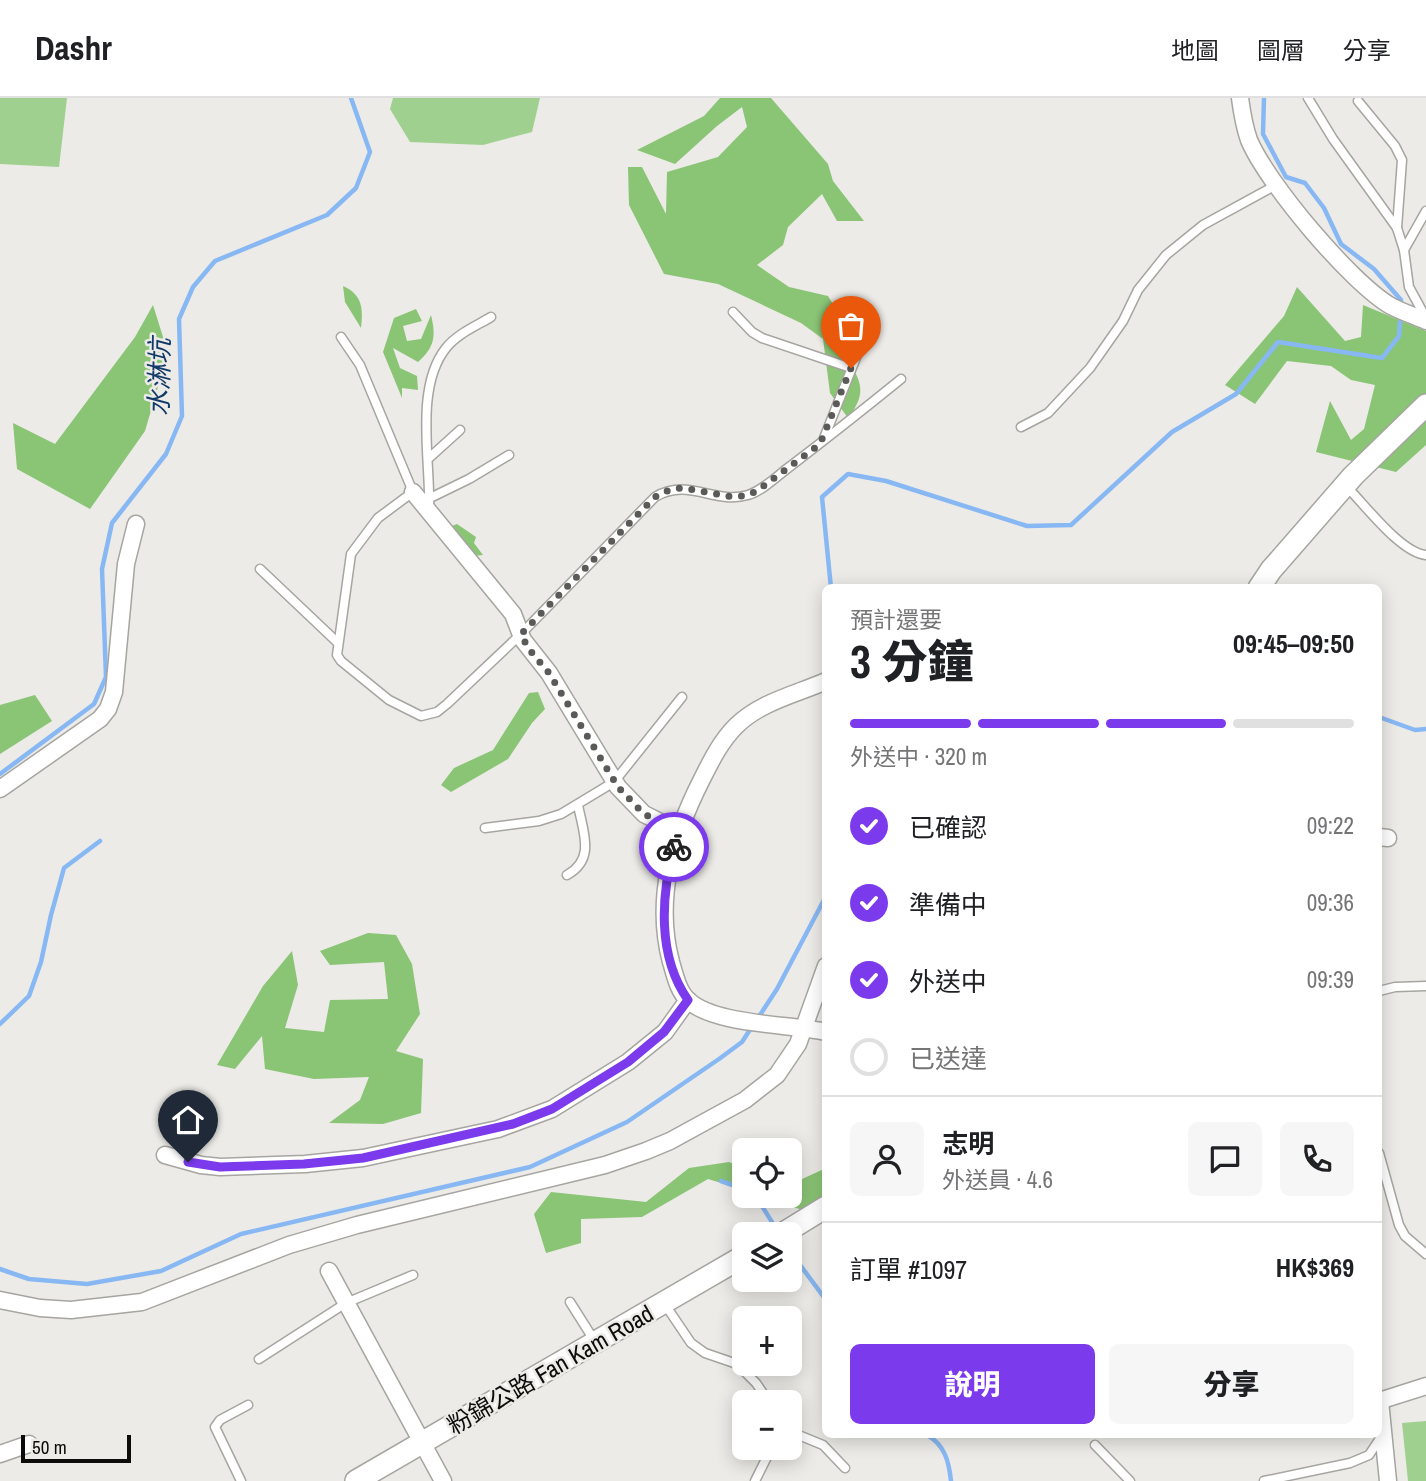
<!DOCTYPE html>
<html lang="zh-TW">
<meta charset="utf-8">
<style>
body{margin:0;font-family:"Archivo Narrow","Noto Sans TC",sans-serif;background:#f6f6f6;color:#202124;height:100vh;display:flex;flex-direction:column;font-size:26px;white-space:nowrap}
*{box-sizing:border-box;margin:0}
p{font-size:23px;color:#757577}
.icon{flex:none;width:38px;height:38px;fill:none;stroke:currentColor;stroke-width:2;stroke-linecap:round;stroke-linejoin:round}
.map{position:relative;flex:1;overflow:hidden}
.sheet{position:absolute;left:822px;top:486px;width:560px;height:854px;display:flex;flex-direction:column;background:#fff;border-radius:10px;box-shadow:0 4px 18px #0003}
.sheet>*{flex:none}
.buttons{position:absolute;left:732px;top:1040px;display:grid;gap:14px}
.buttons a{display:grid;place-items:center;width:70px;height:70px;border-radius:10px;background:#fff;box-shadow:0 4px 18px #0003;font-size:35px}
.scale{position:absolute;left:21px;bottom:18px;width:110px;box-sizing:border-box;padding-left:7px;border:4px solid #0c0c0b;border-top:0;font-size:19px;line-height:24px;white-space:nowrap;color:#0c0c0b;-webkit-text-stroke:5px #ecebe7;paint-order:stroke}
.pin{position:absolute;display:grid;place-items:center;width:60px;height:60px;color:#fff;margin:-72px -30px;border-radius:50% 50% 50% 0;rotate:-45deg;box-shadow:0 0 7px #0007}
.pin .icon{rotate:45deg}
.courier{position:absolute;display:grid;place-items:center;width:70px;height:70px;margin:-35px;border:5px solid #7c3aed;border-radius:50%;background:#fff;color:#222;box-shadow:0 2px 9px #0007}
.headline em{font-style:normal;font-weight:800}
.headline div{display:flex;flex-direction:column-reverse}
.headline{display:flex;align-items:center;justify-content:space-between;height:119px;padding:0 28px}
h1{font-size:46px;font-weight:800;line-height:52px}
.bar{display:grid;grid-template-columns:repeat(4,1fr);gap:10px 7px;align-content:center;height:84px;padding:0 28px}
.bar i{height:9px;border-radius:5px;background:#e0e0e0}
.bar .active{background:#7c3aed}
.bar p{grid-column:span 4}
.line{display:flex;align-items:center;gap:18px;padding:0 28px;border-top:2px solid #e0e0e0}
.line div{flex:1}
.round{display:grid;place-items:center;flex:none;width:74px;height:74px;border-radius:10px;background:#f6f6f6}
ol{padding:0 28px;list-style:none}
li{display:flex;align-items:center;gap:21px;height:77px}
li p{margin-inline-start:auto}
li .icon{padding:7px;border-radius:50%;background:#7c3aed;color:#fff;stroke-width:4}
li:last-child{color:#757577}
li i{width:38px;height:38px;border:4px solid #e0e0e0;border-radius:50%}
.button{display:flex;gap:14px;margin-top:auto;padding:14px 28px}
.button a{flex:1;height:80px;border-radius:10px;background:#7c3aed;color:#fff;font-size:28px;font-weight:800;line-height:80px;text-align:center}
.button a+a{background:#f6f6f6;color:#202124}
header{display:flex;align-items:center;gap:42px;box-sizing:border-box;height:98px;padding:0 35px;background:#fff;border-bottom:2px solid #e0e0e0}
header strong{font-size:33px}
nav{display:flex;gap:38px;margin-inline-start:auto;font-size:24px}
.map>svg:first-child{display:block}
.green{fill:#a0d08f}
.forest{fill:#8ac475}
.lines{fill:none;stroke-linecap:round;stroke-linejoin:round}
.stream{stroke:#88b8f3;stroke-width:4.5}
.service-casing{stroke:#a6a5a1;stroke-width:11}
.minor-casing{stroke:#a6a5a1;stroke-width:19}
.secondary-casing{stroke:#a6a5a1;stroke-width:24}
.service{stroke:#fff;stroke-width:8}
.minor{stroke:#fff;stroke-width:16}
.secondary{stroke:#fff;stroke-width:21}
.done{stroke:#5a5a58;stroke-width:7;stroke-dasharray:0 12.6}
.route{stroke:#7c3aed;stroke-width:9}
.labels{text-anchor:middle;dominant-baseline:central;stroke-width:5;stroke-linejoin:round;paint-order:stroke}
.street-label{font-size:24px;fill:#0c0c0b;stroke:#ecebe7}
.water-label{font-size:26px;font-style:italic;fill:#113a68;stroke:#ecebe7}
</style>
<header>
<strong>Dashr</strong>
<nav><a>地圖</a><a>圖層</a><a>分享</a></nav>
</header>
<div class="map">
<svg width="1426" height="1383" viewBox="0 0 1426 1383">
<rect width="100%" height="100%" fill="#ecebe7"/>
<g class="green">
<polygon points="0,0 67,0 59,69 0,66"/>
<polygon points="393,0 540,0 532,34 483,47 410,44 390,11"/>
<polygon points="1426,1323 1426,1383 1408,1383 1402,1325"/>
</g>
<g class="forest">
<path d="M720 0H771L828 66 833 83 864 123H837L822 96 788 129 783 147 757 167 789 189 828 198 844 224 840 251C858 278 871 291 848 320L830 295 823 241 801 225 718 186 664 176 629 107 628 69H642L666 116 667 74 718 59 747 29 742 9 717 28 675 66 637 52 704 18Z"/>
<path d="M343 188C363 197 363 211 361 230L345 204Z"/>
<polygon points="1297,189 1345,243 1361,239 1363,207 1426,233 1426,347 1396,374 1316,354 1330,303 1351,342 1364,331 1375,287 1351,282 1331,268 1287,263 1255,306 1225,287 1284,218"/>
<polygon points="153,207 168,255 145,333 90,411 17,371 13,325 55,346 135,239"/>
<path d="M416 211 422 223 403 228 407 243 421 241 431 217C436 238 435 249 418 264L393 250 400 270 417 278 418 292 402 290V300L383 254 394 220Z"/>
<polygon points="457,426 476,439 474,445 483,457 473,458 454,444 452,428"/>
<polygon points="538,594 545,611 532,625 508,661 451,694 441,687 454,670 493,652 529,595"/>
<polygon points="35,597 52,623 0,656 0,607"/>
<polygon points="368,835 396,837 412,866 420,916 396,953 423,961 421,1015 383,1026 329,1025 360,1002 369,979 314,981 265,971 262,938 235,971 217,967 263,888 292,853 298,887 285,930 324,934 330,902 388,901 384,864 330,867 320,853"/>
<polygon points="729,1064 744,1070 744,1092 708,1081 642,1119 581,1121 581,1145 546,1155 534,1116 551,1094 646,1104 689,1070"/>
<polygon points="826,1070 826,1121 761,1097 789,1097 789,1087"/>
</g>
<g class="lines">
<g class="stream">
<polyline points="1264,0 1263,36 1286,79 1305,85 1324,110 1341,146 1374,171 1401,202 1401,208"/>
<polyline points="831,490 822,399 848,376 886,383 1027,428 1071,427 1172,334 1236,296 1278,244 1382,260 1399,238 1400,224"/>
<polyline points="1379,619 1415,632 1426,631"/>
<polyline points="0,676 94,606 106,579 102,471 112,425 166,356 182,318 179,221 193,189 215,163 327,117 356,90 370,54 351,0"/>
<polyline points="758,920 777,891 826,798"/>
<polyline points="0,926 29,898 41,864 51,817 64,770 100,743"/>
<polyline points="721,1083 744,1091"/>
<polyline points="755,1097 777,1132"/>
<polyline points="789,1152 826,1202"/>
<polyline points="0,1171 29,1181 87,1186 161,1173 241,1136 530,1069 627,1024 719,961 742,944 753,927"/>
<path d="M927 1337C945 1347 949 1364 951 1383"/>
</g>
<g class="service-casing">
<g id="service">
<polyline points="1308,0 1333,41 1397,130 1404,152 1409,189 1426,220"/>
<polyline points="1358,3 1395,48 1402,62 1397,130"/>
<polyline points="1404,152 1426,113"/>
<polyline points="733,214 752,234 762,240 851,270"/>
<path d="M341 239 360 267 413 394 378 420 351 456 337 557 341 563 389 602 421 618 437 614 447 606 521 536 655 399C689 379 714 407 748 397 762 393 776 379 788 370 826 341 864 311 901 281"/>
<polyline points="1021,329 1048,315 1090,270 1123,223 1138,192 1166,157 1203,127 1276,87"/>
<polyline points="824,340 869,227"/>
<polyline points="429,360 460,332"/>
<path d="M1347 389C1365 407 1401 455 1426 457"/>
<polyline points="430,400 469,381 509,357"/>
<path d="M429 411C431 364 414 290 446 250 457 236 476 228 491 219"/>
<polyline points="260,471 337,544"/>
<polyline points="485,730 539,723 561,716 614,684 682,599"/>
<path d="M567 777C596 761 583 734 578 707"/>
<polyline points="1379,893 1395,889 1426,888"/>
<polyline points="1379,1055 1399,1127 1405,1138 1426,1156"/>
<polyline points="570,1204 594,1242"/>
<polyline points="664,1205 691,1245 705,1255 737,1266 756,1285 769,1304"/>
<polyline points="259,1261 346,1205 413,1177"/>
<polyline points="789,1330 796,1336 823,1347 845,1370"/>
<polyline points="1095,1347 1130,1383"/>
<polyline points="241,1383 215,1329 220,1322 248,1307"/>
<polyline points="755,1383 772,1349"/>
<polyline points="1264,1383 1350,1365 1369,1357 1381,1339"/>
</g>
</g>
<g class="minor-casing">
<g id="minor">
<path d="M1240 0C1242 15 1244 28 1249 42 1267 85 1351 185 1391 208 1402 214 1415 218 1426 223"/>
<polyline points="413,394 513,516 523,542 549,575 618,689 644,716 678,733"/>
<path d="M826 583C797 596 760 604 736 628 721 643 712 661 702 681 673 738 654 800 671 864 675 877 678 893 688 902 713 927 791 926 826 934"/>
<polyline points="0,691 100,621 108,611 114,594 126,466 136,426"/>
<polyline points="1379,739 1388,740"/>
<polyline points="165,1057 201,1067 220,1069 305,1066 363,1060 498,1031 552,1011 628,964 665,934 688,902"/>
<polyline points="329,1173 443,1383"/>
<polyline points="0,1202 40,1210 71,1212 142,1204 289,1147 357,1127 605,1067 646,1053 670,1043 745,1002 777,977 798,946 826,868"/>
<polyline points="1379,1303 1426,1288"/>
<polyline points="1380,1303 1388,1383"/>
<polyline points="0,1356 29,1346"/>
</g>
</g>
<g class="secondary-casing">
<g id="secondary">
<polyline points="1259,490 1271,472 1353,378 1426,307"/>
<polyline points="782,1136 826,1109"/>
<polyline points="356,1383 744,1158"/>
</g>
</g>
<use href="#service" class="service"/>
<use href="#minor" class="minor"/>
<use href="#secondary" class="secondary"/>
</g>
<g class="lines">
<polyline class="done" points="674,749 678,733 644,716 618,689 549,575 528,550 521,536 655,399 671,391 683,390 733,399 749,397 758,392 820,346 851,270"/>
<path class="route" d="M188 1064 220 1069 304 1066 363 1060 513 1026 552 1011 628 964 664 934 688 902C657 858 661 798 674 749"/>
</g>
<g class="labels">
<g class="street-label">
<text transform="translate(550 1271) rotate(-30)">粉錦公路 Fan Kam Road</text>
</g>
<g class="water-label">
<text transform="translate(159 279) rotate(-89)">水淋坑</text>
</g>
</g>
</svg>
<div class="buttons">
<a><svg class="icon" aria-label="locate" viewBox="0 0 24 24"><circle cx="12" cy="12" r="6"/><path d="M12 2v4M12 18v4M2 12h4M18 12h4"/></svg></a>
<a><svg class="icon" aria-label="layers" viewBox="0 0 24 24"><path d="M12 4l9 5-9 5-9-5zM3 14l9 5 9-5"/></svg></a>
<a>+</a>
<a>−</a>
</div>
<div class="scale">50 m</div>
<div class="pin" style="left:851px;top:270px;background:#ea580c"><svg class="icon" aria-label="bag" viewBox="0 0 24 24"><path d="M5 8h14l-1 12H6zM9 8a3 3 0 0 1 6 0"/></svg></div>
<div class="pin" style="left:188px;top:1064px;background:#1f2937"><svg class="icon" aria-label="home" viewBox="0 0 24 24"><path d="M3 11l9-7 9 7M6 9v11h12V9"/></svg></div>
<div class="courier" style="left:674px;top:749px"><svg class="icon" aria-label="bike" viewBox="0 0 24 24"><circle cx="6" cy="16" r="4"/><circle cx="18" cy="16" r="4"/><path d="M6 16l4-8h5l3 8M10 8l3 8H6M13 5h3"/></svg></div>
<section class="sheet">
<div class="headline"><div><h1>3 分鐘</h1><p>預計還要</p></div><em>09:45–09:50</em></div>
<div class="bar"><i class="active"></i><i class="active"></i><i class="active"></i><i></i><p>外送中 · 320 m</p></div>
<ol>
<li><svg class="icon" aria-label="check" viewBox="0 0 24 24"><path d="M5 12l5 5 9-10"/></svg>已確認<p>09:22</p></li>
<li><svg class="icon" aria-label="check" viewBox="0 0 24 24"><path d="M5 12l5 5 9-10"/></svg>準備中<p>09:36</p></li>
<li><svg class="icon" aria-label="check" viewBox="0 0 24 24"><path d="M5 12l5 5 9-10"/></svg>外送中<p>09:39</p></li>
<li><i></i>已送達</li>
</ol>
<div class="line" style="height:126px"><a class="round"><svg class="icon" aria-label="person" viewBox="0 0 24 24"><circle cx="12" cy="8" r="4"/><path d="M4 21q1-7 8-7t8 7"/></svg></a><div><b>志明</b><p>外送員 · 4.6</p></div><a class="round"><svg class="icon" aria-label="chat" viewBox="0 0 24 24"><path d="M4 5h16v11H9l-5 4z"/></svg></a><a class="round"><svg class="icon" aria-label="phone" viewBox="0 0 24 24"><path d="M5 4h4l2 5-3 2q2 4 5 5l2-3 5 2v4C11 20 4 13 5 4z"/></svg></a></div>
<div class="line" style="height:91px"><div>訂單 #1097</div><b>HK$369</b></div>
<div class="button"><a>說明</a><a>分享</a></div>
</section>
</div>
